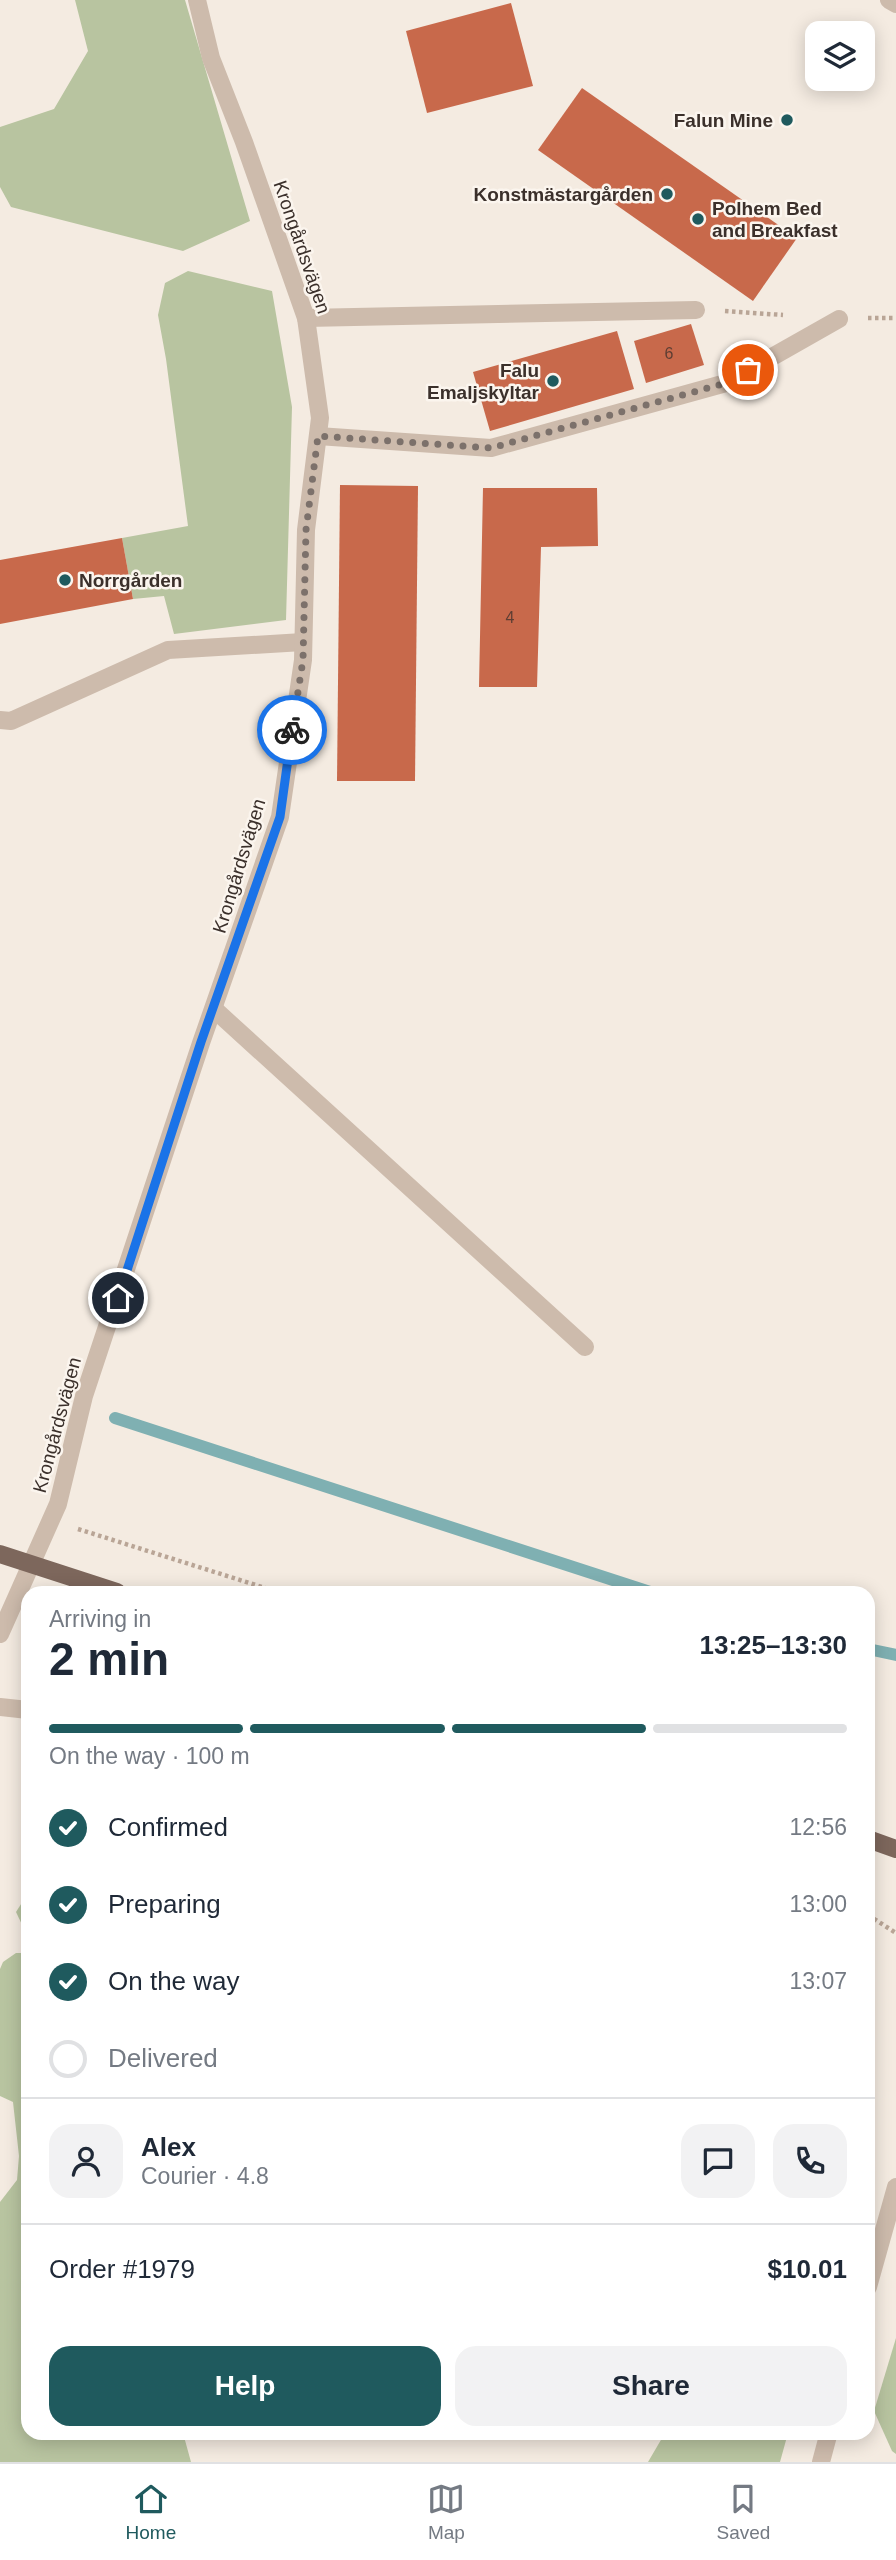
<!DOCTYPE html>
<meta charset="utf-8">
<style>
body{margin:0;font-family:Helvetica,sans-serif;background:#f2f2f3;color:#1f2937;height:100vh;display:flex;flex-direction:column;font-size:26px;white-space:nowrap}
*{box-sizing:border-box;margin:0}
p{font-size:23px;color:#747a83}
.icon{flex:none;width:38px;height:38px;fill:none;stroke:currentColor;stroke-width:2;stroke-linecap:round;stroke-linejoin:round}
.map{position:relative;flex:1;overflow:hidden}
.sheet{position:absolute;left:21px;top:1586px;width:854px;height:854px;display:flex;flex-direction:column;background:#fff;border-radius:21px;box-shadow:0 4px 18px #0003}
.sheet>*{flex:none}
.tools{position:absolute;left:805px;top:21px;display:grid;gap:14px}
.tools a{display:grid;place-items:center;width:70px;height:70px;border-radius:14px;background:#fff;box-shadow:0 4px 18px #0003;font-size:35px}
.pin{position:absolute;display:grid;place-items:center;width:60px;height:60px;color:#fff;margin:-30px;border:4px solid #fff;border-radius:50%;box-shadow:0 2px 7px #0007}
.courier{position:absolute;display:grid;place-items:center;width:70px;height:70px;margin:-35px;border:5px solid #1a73e8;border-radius:50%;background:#fff;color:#222;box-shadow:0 2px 9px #0007}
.head em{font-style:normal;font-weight:700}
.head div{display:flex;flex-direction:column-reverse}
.head{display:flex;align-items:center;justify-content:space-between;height:119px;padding:0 28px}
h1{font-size:46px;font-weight:700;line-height:52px}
.bar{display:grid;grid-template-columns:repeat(4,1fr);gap:10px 7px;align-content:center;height:84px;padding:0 28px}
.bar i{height:9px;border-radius:5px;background:#e0e1e3}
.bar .on{background:#1f5a5e}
.bar p{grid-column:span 4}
.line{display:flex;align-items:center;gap:18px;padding:0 28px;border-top:2px solid #e0e1e3}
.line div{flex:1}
.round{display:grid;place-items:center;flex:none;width:74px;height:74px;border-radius:21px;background:#f2f2f3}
ol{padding:0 28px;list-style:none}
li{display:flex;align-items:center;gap:21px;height:77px}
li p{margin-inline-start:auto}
li .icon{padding:7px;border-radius:50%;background:#1f5a5e;color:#fff;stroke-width:4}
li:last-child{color:#747a83}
li i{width:38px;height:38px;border:4px solid #e0e1e3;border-radius:50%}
.primary-button{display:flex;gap:14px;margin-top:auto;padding:14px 28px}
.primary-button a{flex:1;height:80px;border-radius:21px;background:#1f5a5e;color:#fff;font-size:28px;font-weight:700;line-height:80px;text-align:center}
.primary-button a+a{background:#f2f2f3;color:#1f2937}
.menu{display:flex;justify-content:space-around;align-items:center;height:98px;border-top:2px solid #e0e1e3;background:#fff;font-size:19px;color:#747a83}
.menu a{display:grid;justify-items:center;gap:4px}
.menu .on{color:#1f5a5e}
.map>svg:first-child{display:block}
.green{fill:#b8c4a0}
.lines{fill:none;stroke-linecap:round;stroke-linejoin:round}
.stream{stroke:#7fb0b2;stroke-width:12}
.building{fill:#c8694b}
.path{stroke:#b9a596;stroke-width:4.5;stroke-dasharray:3.5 3.5;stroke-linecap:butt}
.minor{stroke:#cdbbac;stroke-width:18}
.major{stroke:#7d675c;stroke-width:18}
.done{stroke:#7c716b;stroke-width:7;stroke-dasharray:0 12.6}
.route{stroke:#1a73e8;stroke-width:9}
.poi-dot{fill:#1f5a5e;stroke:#fbf5ee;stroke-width:2.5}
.labels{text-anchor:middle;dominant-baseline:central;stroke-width:5;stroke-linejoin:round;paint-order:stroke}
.number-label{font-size:16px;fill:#5e3e33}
.poi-label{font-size:19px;font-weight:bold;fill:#3b302b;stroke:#fbf5ee;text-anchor:end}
.street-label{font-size:19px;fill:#3b302b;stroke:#fbf5ee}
</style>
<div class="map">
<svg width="896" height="2462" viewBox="0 0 896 2462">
<rect width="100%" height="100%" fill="#f4ebe1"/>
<g class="green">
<polygon points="75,0 185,0 250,221 183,251 11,207 0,187 0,127 54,109 88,51"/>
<polygon points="188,271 272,291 292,407 286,620 174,634 164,596 133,599 122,538 188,526 166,359 158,315 165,283"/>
<polygon points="28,1893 28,1932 25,1931 16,1912"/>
<polygon points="16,1953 28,1953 28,2432 183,2433 191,2462 0,2462 0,2202 17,2180 19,2156 13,2102 0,2096 0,1969 3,1962"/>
<polygon points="896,2338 896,2454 892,2451 874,2411"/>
<polygon points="665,2433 665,2432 788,2433 780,2462 648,2462"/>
</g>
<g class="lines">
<g class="stream">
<polyline points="115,1418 650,1592"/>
<polyline points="868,1649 896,1655"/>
</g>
</g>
<g class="building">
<polygon points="511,3 533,86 427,113 406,31"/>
<polygon points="582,88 797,238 753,301 538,150"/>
<polygon points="691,324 704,365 646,383 634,341"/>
<polygon points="617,331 634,389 490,431 473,372"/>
<polygon points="340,485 418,486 415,781 337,781"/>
<polygon points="483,488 597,488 598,546 541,547 537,687 479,687"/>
<polygon points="122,538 133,599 0,624 0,560"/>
</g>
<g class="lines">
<g class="path">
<polyline points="725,311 783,315"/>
<polyline points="868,318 896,318"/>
<polyline points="78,1529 278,1592"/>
<polyline points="868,1915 896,1933"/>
</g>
<g class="minor">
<polyline points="889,0 896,4"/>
<polyline points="306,318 696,310"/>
<polyline points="318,436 491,448 726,383 839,319"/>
<polyline points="0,720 11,721 168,650 303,642"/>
<polyline points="214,1009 585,1347"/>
<polyline points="0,1634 58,1504 84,1396 201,1043 280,817 303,660 306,530 320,418 306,318 244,142 211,58 197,0"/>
<polyline points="0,1707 28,1710"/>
<polyline points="868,2287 896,2187"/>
<polyline points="821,2462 829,2432"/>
</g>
<g class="major">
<polyline points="0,1554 117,1592"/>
<polyline points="868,1839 896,1849"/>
</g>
</g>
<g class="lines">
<polyline class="done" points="292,730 303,660 306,530 318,436 491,448 726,383 748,370"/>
<polyline class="route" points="118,1298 201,1042 280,817 292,730"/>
</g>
<g class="poi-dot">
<circle cx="787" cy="120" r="7"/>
<circle cx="667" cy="194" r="7"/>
<circle cx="698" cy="219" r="7"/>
<circle cx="553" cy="381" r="7"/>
<circle cx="65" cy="580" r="7"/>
</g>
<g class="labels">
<g class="number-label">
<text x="669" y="353">6</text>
<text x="510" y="617">4</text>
</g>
<g class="poi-label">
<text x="773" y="120">Falun Mine</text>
<text x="653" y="194">Konstmästargården</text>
<text x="712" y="208" text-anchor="start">Polhem Bed<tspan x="712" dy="22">and Breakfast</tspan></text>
<text x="539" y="370">Falu<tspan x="539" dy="22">Emaljskyltar</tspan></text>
<text x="79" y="580" text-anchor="start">Norrgården</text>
</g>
<g class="street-label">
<text transform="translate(302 247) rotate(71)">Krongårdsvägen</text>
<text transform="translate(239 866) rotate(-73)">Krongårdsvägen</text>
<text transform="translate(57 1425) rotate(-75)">Krongårdsvägen</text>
</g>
</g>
</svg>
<div class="tools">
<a><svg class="icon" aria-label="layers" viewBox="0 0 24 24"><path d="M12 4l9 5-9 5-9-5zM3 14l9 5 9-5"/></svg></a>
</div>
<div class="pin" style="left:748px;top:370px;background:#ea580c"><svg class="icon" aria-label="bag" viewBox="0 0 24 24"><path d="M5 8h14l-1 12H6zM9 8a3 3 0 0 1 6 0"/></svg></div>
<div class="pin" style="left:118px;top:1298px;background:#1f2937"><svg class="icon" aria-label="home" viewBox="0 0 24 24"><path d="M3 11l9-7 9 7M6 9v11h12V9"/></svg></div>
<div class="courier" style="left:292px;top:730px"><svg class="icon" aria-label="bike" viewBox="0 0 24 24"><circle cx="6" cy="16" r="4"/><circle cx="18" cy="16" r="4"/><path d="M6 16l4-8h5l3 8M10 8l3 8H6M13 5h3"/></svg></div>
<section class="sheet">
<div class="head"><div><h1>2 min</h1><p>Arriving in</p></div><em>13:25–13:30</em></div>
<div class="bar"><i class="on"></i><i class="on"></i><i class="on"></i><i></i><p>On the way · 100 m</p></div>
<ol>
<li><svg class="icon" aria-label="check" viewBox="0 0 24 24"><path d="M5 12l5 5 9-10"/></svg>Confirmed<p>12:56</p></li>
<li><svg class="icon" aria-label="check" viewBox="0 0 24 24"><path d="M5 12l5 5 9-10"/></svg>Preparing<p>13:00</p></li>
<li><svg class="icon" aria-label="check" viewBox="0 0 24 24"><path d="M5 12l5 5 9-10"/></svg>On the way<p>13:07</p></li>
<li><i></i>Delivered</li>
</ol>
<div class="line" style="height:126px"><a class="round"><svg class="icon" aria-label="person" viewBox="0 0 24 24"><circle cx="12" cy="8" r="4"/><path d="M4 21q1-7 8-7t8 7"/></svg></a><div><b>Alex</b><p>Courier · 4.8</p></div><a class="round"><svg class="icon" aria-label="chat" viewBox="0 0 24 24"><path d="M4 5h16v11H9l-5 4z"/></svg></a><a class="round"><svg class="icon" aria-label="phone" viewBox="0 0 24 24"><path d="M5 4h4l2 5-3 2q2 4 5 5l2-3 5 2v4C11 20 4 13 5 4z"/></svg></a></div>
<div class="line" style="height:91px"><div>Order #1979</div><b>$10.01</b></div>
<div class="primary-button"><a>Help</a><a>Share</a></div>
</section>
</div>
<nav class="menu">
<a class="on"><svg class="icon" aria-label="home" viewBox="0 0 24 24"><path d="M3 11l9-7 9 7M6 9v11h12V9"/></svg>Home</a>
<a><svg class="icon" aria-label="map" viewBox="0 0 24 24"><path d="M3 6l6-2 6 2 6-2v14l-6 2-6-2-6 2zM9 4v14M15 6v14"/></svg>Map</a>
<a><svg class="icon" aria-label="saved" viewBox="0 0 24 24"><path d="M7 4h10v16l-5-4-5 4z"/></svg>Saved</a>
</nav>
